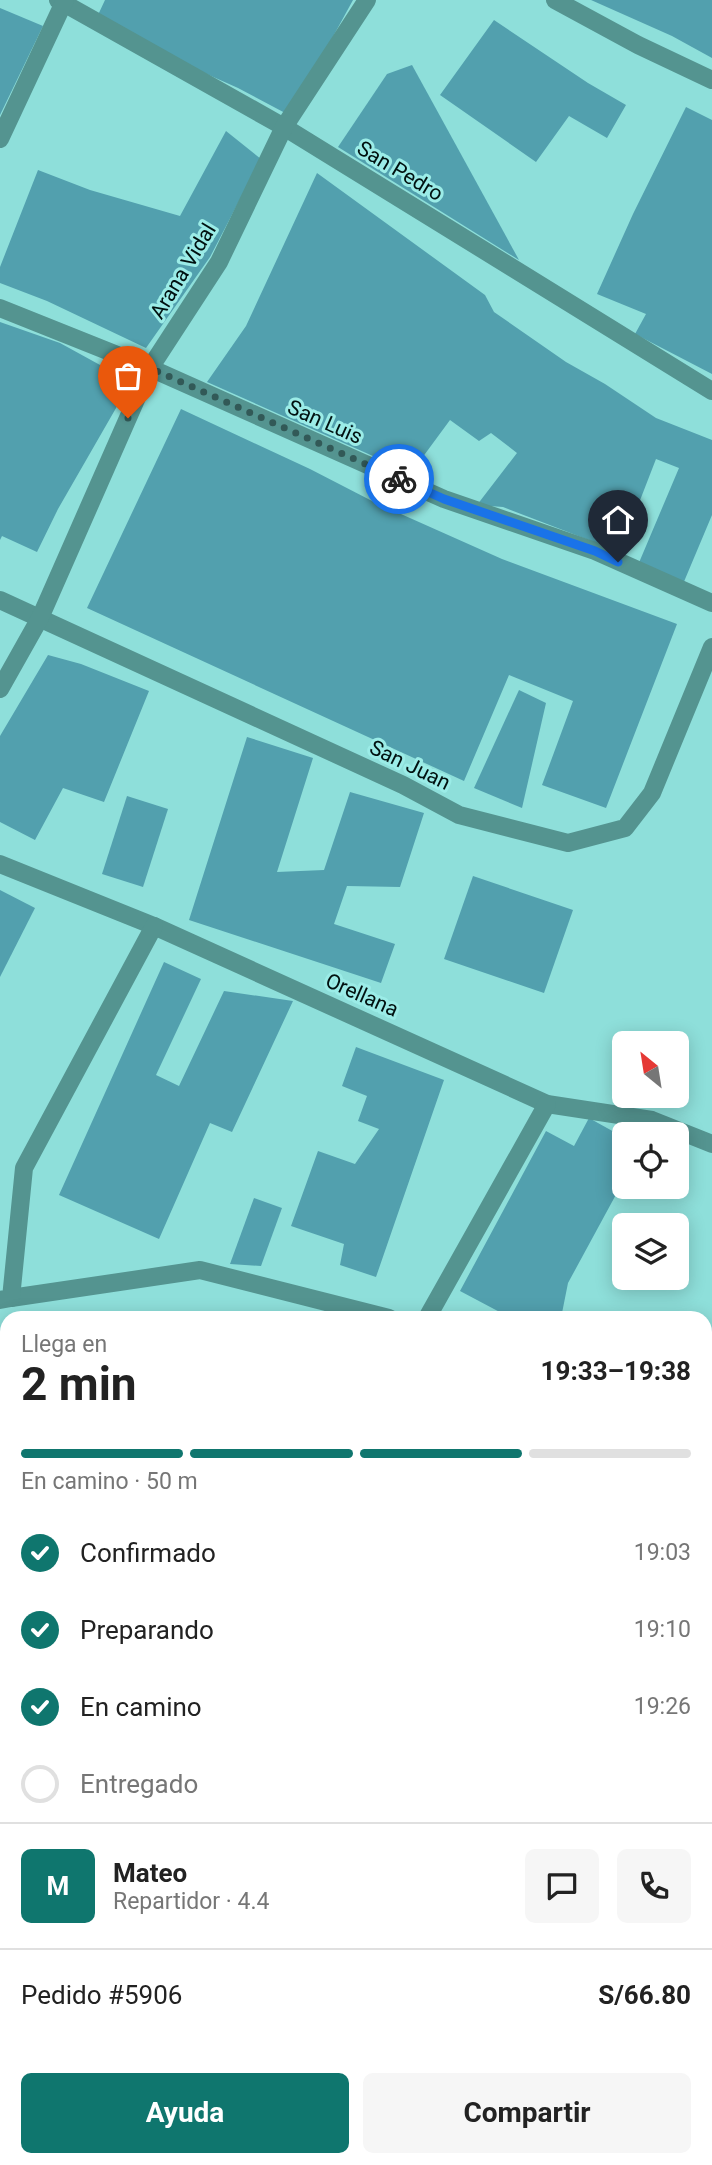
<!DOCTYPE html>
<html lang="es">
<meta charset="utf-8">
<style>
body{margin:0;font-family:Roboto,sans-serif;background:#f6f6f6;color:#222;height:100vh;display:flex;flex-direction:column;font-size:26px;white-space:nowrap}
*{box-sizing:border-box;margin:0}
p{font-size:23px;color:#767676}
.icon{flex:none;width:38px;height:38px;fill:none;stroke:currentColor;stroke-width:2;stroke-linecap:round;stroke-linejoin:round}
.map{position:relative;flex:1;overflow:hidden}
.side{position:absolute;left:0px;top:1311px;width:712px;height:856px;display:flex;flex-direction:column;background:#fff;border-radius:21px 21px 0 0;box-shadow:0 4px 18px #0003}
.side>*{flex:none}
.needle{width:46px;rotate:330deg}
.controls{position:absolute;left:612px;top:1031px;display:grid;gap:14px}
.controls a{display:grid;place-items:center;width:77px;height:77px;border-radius:10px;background:#fff;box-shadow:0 4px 18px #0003;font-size:35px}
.pin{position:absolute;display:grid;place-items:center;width:60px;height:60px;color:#fff;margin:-72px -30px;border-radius:50% 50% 50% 0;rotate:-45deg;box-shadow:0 0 7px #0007}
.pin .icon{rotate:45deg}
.courier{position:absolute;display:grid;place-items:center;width:70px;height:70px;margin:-35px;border:5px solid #1a73e8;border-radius:50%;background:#fff;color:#222;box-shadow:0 2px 9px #0007}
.summary em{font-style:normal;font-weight:700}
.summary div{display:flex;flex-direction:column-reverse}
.summary{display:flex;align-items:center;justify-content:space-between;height:119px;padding:0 21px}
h1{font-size:46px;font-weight:700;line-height:52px}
.bar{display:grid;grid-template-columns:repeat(4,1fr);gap:10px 7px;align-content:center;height:84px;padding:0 21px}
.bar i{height:9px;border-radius:5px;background:#e0e0e0}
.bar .current{background:#0f766e}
.bar p{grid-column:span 4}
.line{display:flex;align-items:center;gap:18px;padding:0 21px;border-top:2px solid #e0e0e0}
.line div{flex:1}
.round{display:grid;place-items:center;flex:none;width:74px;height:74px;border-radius:10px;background:#f6f6f6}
ol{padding:0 21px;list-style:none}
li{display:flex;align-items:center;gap:21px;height:77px}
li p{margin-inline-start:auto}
li .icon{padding:7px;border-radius:50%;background:#0f766e;color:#fff;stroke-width:4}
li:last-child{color:#767676}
li i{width:38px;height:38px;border:4px solid #e0e0e0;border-radius:50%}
.action{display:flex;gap:14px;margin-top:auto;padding:14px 21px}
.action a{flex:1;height:80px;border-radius:10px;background:#0f766e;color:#fff;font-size:28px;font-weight:700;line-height:80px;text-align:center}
.action a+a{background:#f6f6f6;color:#222}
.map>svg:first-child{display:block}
.building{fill:#52a0ae}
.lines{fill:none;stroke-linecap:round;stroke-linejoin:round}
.minor{stroke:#549490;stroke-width:18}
.done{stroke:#325957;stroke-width:7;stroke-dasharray:0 12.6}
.route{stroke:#1a73e8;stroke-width:9}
.labels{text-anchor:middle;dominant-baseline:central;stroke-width:6;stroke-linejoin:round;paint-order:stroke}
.street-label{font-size:21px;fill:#001110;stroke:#9bece7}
</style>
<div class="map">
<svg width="712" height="2165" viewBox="0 0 712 2165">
<rect width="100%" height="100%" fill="#8edfda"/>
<g class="building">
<polygon points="105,0 353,0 318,64 287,114 238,88 135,42 98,15"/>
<polygon points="591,0 712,0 712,58 672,36"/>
<polygon points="0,8 43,26 0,115"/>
<polygon points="494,20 588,83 626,105 607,138 569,116 536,162 440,95"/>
<polygon points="412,65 519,260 338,147 387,74"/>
<polygon points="686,107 712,120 712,374 635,334 646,314 597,294 633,214"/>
<polygon points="226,131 261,159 210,257 146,348 47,301 0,283 0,267 38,170 90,190 180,216"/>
<polygon points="317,173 485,295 494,312 566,362 605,384 656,418 712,440 712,515 683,584 638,565 679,468 656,459 620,552 503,507 477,505 517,453 491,433 479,441 450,420 411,473 207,382 246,326"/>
<polygon points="0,322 60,343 131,382 58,509 37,552 2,536 0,540"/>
<polygon points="181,409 310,469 374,502 502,559 677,624 606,808 542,785 573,701 509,675 464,781 87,608"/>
<polygon points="48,655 81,664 149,691 104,802 63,788 35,840 0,822 0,736"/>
<polygon points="519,690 546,703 522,808 474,788"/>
<polygon points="247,737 313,758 277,872 324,870 350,792 424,813 400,887 347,886 334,924 395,944 381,983 189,920"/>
<polygon points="127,796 168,809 143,887 102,874"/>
<polygon points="473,876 573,910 544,993 444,959"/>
<polygon points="0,890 35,908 0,977"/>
<polygon points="164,962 201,979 156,1075 179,1086 224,991 293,1001 232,1132 210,1123 159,1239 59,1195"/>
<polygon points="356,1047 444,1080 376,1277 340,1265 344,1244 291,1226 318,1151 355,1164 379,1129 358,1121 367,1096 342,1086"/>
<polygon points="589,1118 625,1138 625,1178 568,1283 561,1318 511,1318 460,1291 546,1131 574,1146"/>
<polygon points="254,1198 282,1208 261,1266 230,1264"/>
<polygon points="712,1335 712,1375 705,1373 705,1354"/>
</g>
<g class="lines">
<g class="minor">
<polyline points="58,0 284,127 712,391"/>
<polyline points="555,0 638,45 712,80"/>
<polyline points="0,139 65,0"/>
<polyline points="0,308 150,368 444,499 595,551 712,603"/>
<polyline points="0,600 403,785 459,815 568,843 625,828 652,793 712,647"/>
<polyline points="0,689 40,618 150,368 219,262 284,127 367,0"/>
<polyline points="0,864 154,926 547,1104 652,1120 712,1144"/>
<polyline points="11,1298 200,1270 389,1318"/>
<polyline points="0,1300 11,1298 24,1168 154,926"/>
<polyline points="427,1318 547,1104"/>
<polyline points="705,1387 712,1389"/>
<polyline points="0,1819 7,1819"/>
<polyline points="705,1989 712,1991"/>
<polyline points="0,2081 7,2082"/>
</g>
</g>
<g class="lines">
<polyline class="done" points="128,418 150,368 399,479"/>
<polyline class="route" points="399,479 444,499 595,551 618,562"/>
</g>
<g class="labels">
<g class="street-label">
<text transform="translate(400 171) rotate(31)">San Pedro</text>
<text transform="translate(183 271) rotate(-59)">Arana Vidal</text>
<text transform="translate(325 422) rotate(24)">San Luis</text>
<text transform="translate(410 765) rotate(26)">San Juan</text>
<text transform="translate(362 995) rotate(24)">Orellana</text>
</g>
</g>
</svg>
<div class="controls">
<a><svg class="needle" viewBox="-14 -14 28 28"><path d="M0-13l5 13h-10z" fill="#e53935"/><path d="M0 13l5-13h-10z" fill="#767676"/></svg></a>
<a><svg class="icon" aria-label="locate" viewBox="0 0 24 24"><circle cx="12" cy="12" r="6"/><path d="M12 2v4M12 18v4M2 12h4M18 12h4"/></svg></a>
<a><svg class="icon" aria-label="layers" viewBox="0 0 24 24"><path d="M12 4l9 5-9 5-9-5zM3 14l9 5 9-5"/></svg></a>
</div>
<div class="pin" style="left:128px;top:418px;background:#ea580c"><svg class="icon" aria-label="bag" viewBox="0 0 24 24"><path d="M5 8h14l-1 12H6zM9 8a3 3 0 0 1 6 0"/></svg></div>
<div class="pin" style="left:618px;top:562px;background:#1f2937"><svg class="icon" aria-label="home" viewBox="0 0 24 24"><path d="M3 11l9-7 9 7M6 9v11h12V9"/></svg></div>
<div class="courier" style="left:399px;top:479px"><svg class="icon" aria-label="bike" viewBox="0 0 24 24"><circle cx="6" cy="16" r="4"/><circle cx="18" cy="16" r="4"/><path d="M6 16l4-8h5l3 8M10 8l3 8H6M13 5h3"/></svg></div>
<section class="side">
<div class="summary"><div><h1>2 min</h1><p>Llega en</p></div><em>19:33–19:38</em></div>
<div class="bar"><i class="current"></i><i class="current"></i><i class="current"></i><i></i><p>En camino · 50 m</p></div>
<ol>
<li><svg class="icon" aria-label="check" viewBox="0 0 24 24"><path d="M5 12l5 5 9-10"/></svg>Confirmado<p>19:03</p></li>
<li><svg class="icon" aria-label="check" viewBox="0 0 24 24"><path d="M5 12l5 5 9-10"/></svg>Preparando<p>19:10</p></li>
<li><svg class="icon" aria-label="check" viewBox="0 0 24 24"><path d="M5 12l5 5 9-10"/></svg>En camino<p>19:26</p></li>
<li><i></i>Entregado</li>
</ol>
<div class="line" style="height:126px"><b class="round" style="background:#0f766e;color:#fff">M</b><div><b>Mateo</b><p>Repartidor · 4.4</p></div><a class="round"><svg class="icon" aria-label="chat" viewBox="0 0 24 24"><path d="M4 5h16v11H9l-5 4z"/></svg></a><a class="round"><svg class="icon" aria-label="phone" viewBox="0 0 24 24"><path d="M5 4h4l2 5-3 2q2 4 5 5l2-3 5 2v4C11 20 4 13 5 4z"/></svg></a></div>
<div class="line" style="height:91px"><div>Pedido #5906</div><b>S/66.80</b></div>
<div class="action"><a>Ayuda</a><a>Compartir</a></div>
</section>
</div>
